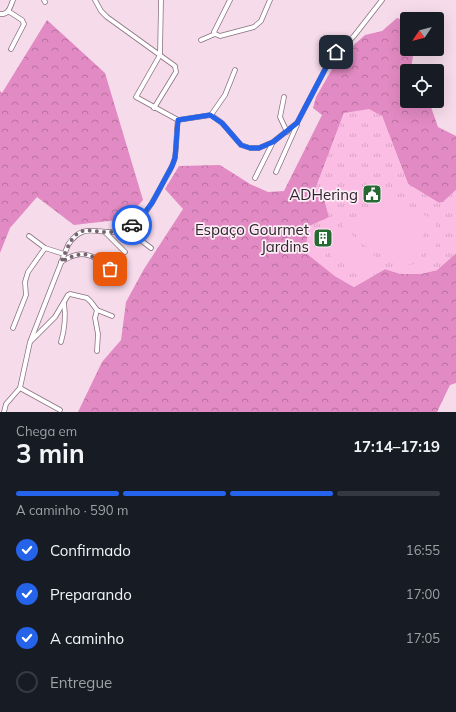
<!DOCTYPE html>
<html lang="pt">
<meta charset="utf-8">
<style>
body{margin:0;font-family:Mulish,sans-serif;background:#20242c;color:#f1f3f6;height:100vh;display:flex;flex-direction:column;font-size:15px;white-space:nowrap}
*{box-sizing:border-box;margin:0}
p{font-size:13px;color:#9ea1a6}
.icon{flex:none;width:22px;height:22px;fill:none;stroke:currentColor;stroke-width:2;stroke-linecap:round;stroke-linejoin:round}
.map{position:relative;height:412px;overflow:hidden}
.details{display:flex;flex-direction:column;background:#171b24;flex:1}
.details>*{flex:none}
.needle{width:26px;rotate:235deg}
.fabs{position:absolute;left:400px;top:12px;display:grid;gap:8px}
.fabs a{display:grid;place-items:center;width:44px;height:44px;border-radius:4px;background:#171b24;box-shadow:0 4px 16px #0002;font-size:20px}
.pin{position:absolute;display:grid;place-items:center;width:34px;height:34px;color:#fff;margin:-17px;border-radius:8px;box-shadow:0 2px 6px #0006}
.courier{position:absolute;display:grid;place-items:center;width:40px;height:40px;margin:-20px;border:3px solid #2563eb;border-radius:50%;background:#fff;color:#222;box-shadow:0 1px 5px #0007}
.overview em{font-style:normal;font-weight:700}
.overview div{display:flex;flex-direction:column-reverse}
.overview{display:flex;align-items:center;justify-content:space-between;height:68px;padding:0 16px}
h1{font-size:26px;font-weight:700;line-height:30px}
.bar{display:grid;grid-template-columns:repeat(4,1fr);gap:6px 4px;align-content:center;height:48px;padding:0 16px}
.bar i{height:5px;border-radius:3px;background:#363941}
.bar .selected{background:#2563eb}
.bar p{grid-column:span 4}
ol{padding:0 16px;list-style:none}
li{display:flex;align-items:center;gap:12px;height:44px}
li p{margin-inline-start:auto}
li .icon{padding:4px;border-radius:50%;background:#2563eb;color:#fff;stroke-width:4}
li:last-child{color:#9ea1a6}
li i{width:22px;height:22px;border:2px solid #363941;border-radius:50%}
.map>svg:first-child{display:block}
.forest{fill:url(#forest-crowns)}
.park{fill:url(#park-tufts)}
.pitch{fill:#fcbde4;fill-rule:evenodd}
.lines{fill:none;stroke-linecap:round;stroke-linejoin:round}
.minor-casing{stroke:#88707f;stroke-width:5.5}
.minor{stroke:#fff;stroke-width:4}
.done{stroke:#75656e;stroke-width:4;stroke-dasharray:0 7.2}
.route{stroke:#2563eb;stroke-width:5}
.labels{text-anchor:middle;dominant-baseline:central;stroke-width:3.5;stroke-linejoin:round;paint-order:stroke}
.poi-label{font-size:15px;fill:#2f252b;stroke:#fcecf6;text-anchor:end}
</style>
<div class="map">
<svg width="456" height="412" viewBox="0 0 456 412">
<defs>
<pattern id="forest-crowns" width="20" height="18" patternUnits="userSpaceOnUse"><rect width="20" height="18" fill="#e28ac3"/><path d="M2 6a3 3 0 1 1 6 0M12 15a3 3 0 1 1 6 0" fill="none" stroke="#b8719f"/></pattern>
<pattern id="park-tufts" width="24" height="20" patternUnits="userSpaceOnUse"><rect width="24" height="20" fill="#fcbde4"/><path d="M3 7l-1-3M5 7V3M7 7l1-3M15 17l-1-3M17 17v-4M19 17l1-3" fill="none" stroke="#d8a2c4"/></pattern>
</defs>
<rect width="100%" height="100%" fill="#f6dbeb"/>
<g class="forest">
<polygon points="397,18 407,21 407,49 414,49 411,69 416,71 407,71 407,101 433,101 431,107 438,127 456,136 456,190 443,202 439,203 408,184 382,116 344,113 315,190 324,198 329,217 305,252 335,276 354,287 385,269 401,274 420,274 437,270 456,253 456,383 450,385 437,412 78,412 102,362 121,340 126,302 144,269 183,209 165,189 179,166 220,165 250,184 268,192 284,191 322,115 313,108 316,97 338,59 365,35 382,31"/>
<polygon points="47,20 105,73 143,200 126,219 74,225 37,197 10,228 0,253 0,91 2,93"/>
</g>
<polygon class="park" points="369,109 382,116 408,184 439,203 443,202 456,190 456,253 437,270 420,274 401,274 385,269 354,287 335,276 305,252 309,226 329,217 324,198 315,190 344,113"/>
<g class="pitch">
<path d="M367 189H372L377 192 432 219C447 237 430 268 408 268L348 237C335 219 346 195 367 189ZM367 193 376 194 430 221C442 237 428 264 409 265L355 238 349 231 346 219 350 208 360 196Z"/>
<polygon points="375,196 429,223 410,262 356,236"/>
<polygon points="339,237 377,257 368,275 330,256"/>
</g>
<g class="lines">
<g class="minor-casing">
<g id="minor">
<polyline points="44,0 45,2"/>
<polyline points="95,0 101,11 107,17 175,66 176,72 154,108"/>
<polyline points="161,0 160,55 136,97 178,120 211,115 222,123 241,145 250,148 259,148 273,142 297,123 331,58 354,36 382,0"/>
<polyline points="8,11 22,20 24,24 11,49"/>
<path d="M0 14C9 15 10 7 13 0"/>
<polyline points="215,34 214,32 230,0"/>
<polyline points="201,40 215,34 220,36 254,27 261,21 270,0"/>
<polyline points="284,97 280,117 287,132"/>
<polyline points="211,115 225,95 235,70"/>
<polyline points="276,172 297,125"/>
<polyline points="255,178 273,142"/>
<polyline points="126,229 151,248"/>
<polyline points="106,233 125,252"/>
<polyline points="29,236 45,248 64,254"/>
<path d="M61 262C66 259 71 256 76 255 93 250 111 270 123 279"/>
<polyline points="97,310 95,318 98,334 97,351"/>
<polyline points="13,328 26,295 25,282 28,272 45,248"/>
<polyline points="31,341 55,317 68,295 70,294 87,298 91,302 97,310 112,316"/>
<path d="M61 342C65 328 66 317 64 303"/>
<polyline points="20,388 60,410"/>
<path d="M4 412 6 404 20 388 30 342 68 245C85 218 101 239 126 229 144 222 156 196 165 179 169 172 174 164 175 157 177 144 176 132 178 120"/>
</g>
</g>
<use href="#minor" class="minor"/>
</g>
<g class="lines">
<path class="done" d="M110 269C89 253 85 249 61 262 65 254 68 244 74 237 83 226 94 232 106 232 115 233 125 229 132 225"/>
<polyline class="route" points="132,225 142,216 152,203 172,166 175,158 178,120 210,115 222,123 241,145 250,148 259,148 273,142 297,123 331,58 336,52"/>
</g>
<defs>
<g id="civic-square" transform="scale(1)"><rect x="-9" y="-9" width="18" height="18" rx="4" fill="#266933" stroke="#fcecf6"/><path d="M-.6-6.5H3V-4.5H.6V-3L4-1V1h2V6H-6V1h2V-1L-.6-3ZM-1.2 2.5V6h2.4V2.5Z" fill="#fff"/></g>
<g id="building-square" transform="scale(1)"><rect x="-9" y="-9" width="18" height="18" rx="4" fill="#266933" stroke="#fcecf6"/><path d="M-4-6H4V6H1V3H-1V6H-4ZM-2.5-4.3h1.7v1.8h-1.7ZM.8-4.3h1.7v1.8H.8ZM-2.5-1h1.7V.8h-1.7ZM.8-1h1.7V.8H.8Z" fill="#fff"/></g>
</defs>
<g fill-rule="evenodd">
<use href="#civic-square" x="372" y="194"/>
<use href="#building-square" x="323" y="238"/>
</g>
<g class="labels">
<g class="poi-label">
<text x="358" y="194">ADHering</text>
<text x="309" y="229">Espaço Gourmet<tspan x="309" dy="17">Jardins</tspan></text>
</g>
</g>
</svg>
<div class="fabs">
<a><svg class="needle" viewBox="-14 -14 28 28"><path d="M0-13l5 13h-10z" fill="#e53935"/><path d="M0 13l5-13h-10z" fill="#9ea1a6"/></svg></a>
<a><svg class="icon" aria-label="locate" viewBox="0 0 24 24"><circle cx="12" cy="12" r="6"/><path d="M12 2v4M12 18v4M2 12h4M18 12h4"/></svg></a>
</div>
<div class="pin" style="left:110px;top:269px;background:#ea580c"><svg class="icon" aria-label="bag" viewBox="0 0 24 24"><path d="M5 8h14l-1 12H6zM9 8a3 3 0 0 1 6 0"/></svg></div>
<div class="pin" style="left:336px;top:52px;background:#1f2937"><svg class="icon" aria-label="home" viewBox="0 0 24 24"><path d="M3 11l9-7 9 7M6 9v11h12V9"/></svg></div>
<div class="courier" style="left:132px;top:225px"><svg class="icon" aria-label="car" viewBox="0 0 24 24"><path d="M5 17H2v-5l4-1 3-4h7l3 4 3 1v5h-3M9 17h6M6 11h13"/><circle cx="7" cy="17" r="2"/><circle cx="17" cy="17" r="2"/></svg></div>
</div>
<section class="details">
<div class="overview"><div><h1>3 min</h1><p>Chega em</p></div><em>17:14–17:19</em></div>
<div class="bar"><i class="selected"></i><i class="selected"></i><i class="selected"></i><i></i><p>A caminho · 590 m</p></div>
<ol>
<li><svg class="icon" aria-label="check" viewBox="0 0 24 24"><path d="M5 12l5 5 9-10"/></svg>Confirmado<p>16:55</p></li>
<li><svg class="icon" aria-label="check" viewBox="0 0 24 24"><path d="M5 12l5 5 9-10"/></svg>Preparando<p>17:00</p></li>
<li><svg class="icon" aria-label="check" viewBox="0 0 24 24"><path d="M5 12l5 5 9-10"/></svg>A caminho<p>17:05</p></li>
<li><i></i>Entregue</li>
</ol>
</section>
